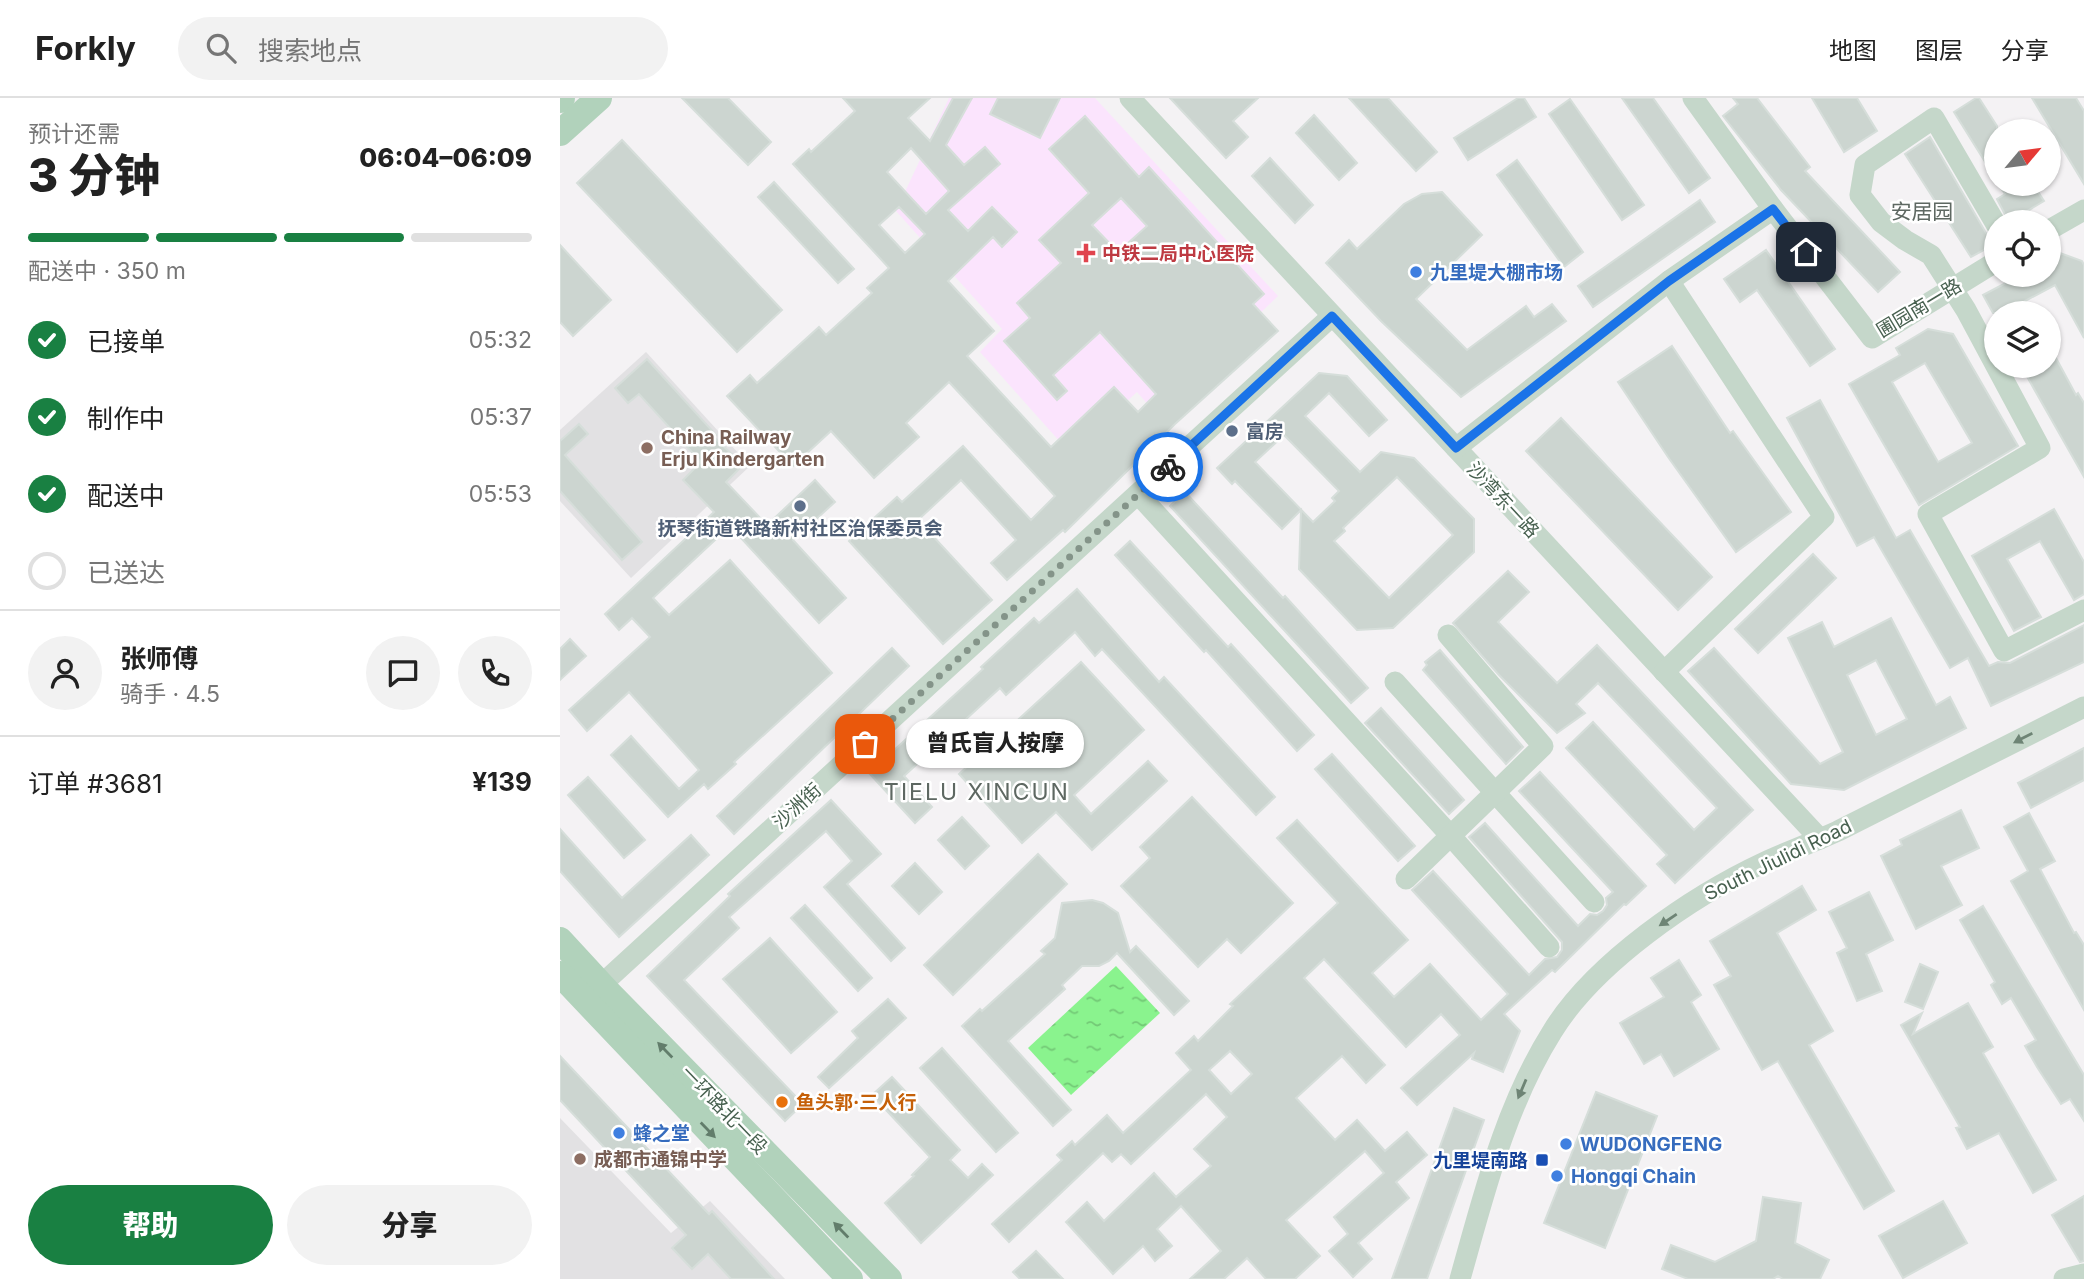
<!DOCTYPE html>
<html lang="zh">
<meta charset="utf-8">
<style>
body{margin:0;font-family:Inter,"Noto Sans SC",sans-serif;background:#f2f2f2;color:#222;height:100vh;display:flex;flex-direction:column;font-size:26px;white-space:nowrap}
*{box-sizing:border-box;margin:0}
p{font-size:23px;color:#767676}
.icon{flex:none;width:38px;height:38px;fill:none;stroke:currentColor;stroke-width:2;stroke-linecap:round;stroke-linejoin:round}
.map{position:relative;flex:1;overflow:hidden}
.drawer{display:flex;flex-direction:column;background:#fff;width:560px}
.drawer>*{flex:none}
.needle{width:46px;rotate:61deg}
.tools{position:absolute;left:1424px;top:21px;display:grid;gap:14px}
.tools a{display:grid;place-items:center;width:77px;height:77px;border-radius:50%;background:#fff;box-shadow:0 2px 5px #0004;font-size:35px}
.pin{position:absolute;display:grid;place-items:center;width:60px;height:60px;color:#fff;margin:-30px;border-radius:14px;box-shadow:0 4px 10px #0006}
.courier{position:absolute;display:grid;place-items:center;width:70px;height:70px;margin:-35px;border:5px solid #1a73e8;border-radius:50%;background:#fff;color:#222;box-shadow:0 2px 9px #0007}
.bubble{position:absolute;height:49px;border-radius:24px;background:#fff;box-shadow:0 2px 5px #0004;font-size:23px;font-weight:800;line-height:49px;text-align:center}
.summary em{font-style:normal;font-weight:800}
.summary div{display:flex;flex-direction:column-reverse}
.summary{display:flex;align-items:center;justify-content:space-between;height:119px;padding:0 28px}
h1{font-size:46px;font-weight:800;line-height:52px}
.bar{display:grid;grid-template-columns:repeat(4,1fr);gap:10px 7px;align-content:center;height:84px;padding:0 28px}
.bar i{height:9px;border-radius:5px;background:#e0e0e0}
.bar .selected{background:#198042}
.bar p{grid-column:span 4}
.line{display:flex;align-items:center;gap:18px;padding:0 28px;border-top:2px solid #e0e0e0}
.line div{flex:1}
.round{display:grid;place-items:center;flex:none;width:74px;height:74px;border-radius:37px;background:#f2f2f2}
ol{padding:0 28px;list-style:none}
li{display:flex;align-items:center;gap:21px;height:77px}
li p{margin-inline-start:auto}
li .icon{padding:7px;border-radius:50%;background:#198042;color:#fff;stroke-width:4}
li:last-child{color:#767676}
li i{width:38px;height:38px;border:4px solid #e0e0e0;border-radius:50%}
.cta{display:flex;gap:14px;margin-top:auto;padding:14px 28px}
.cta a{flex:1;height:80px;border-radius:42px;background:#198042;color:#fff;font-size:28px;font-weight:800;line-height:80px;text-align:center}
.cta a+a{background:#f2f2f2;color:#222}
header{display:flex;align-items:center;gap:42px;box-sizing:border-box;height:98px;padding:0 35px;background:#fff;border-bottom:2px solid #e0e0e0}
header strong{font-size:33px}
nav{display:flex;gap:38px;margin-inline-start:auto;font-size:24px}
.search{width:490px;height:63px;background:#f2f2f2;display:flex;align-items:center;gap:18px;box-sizing:border-box;padding:0 24px;border-radius:38px;color:#767676;font-size:26px}
main{display:flex;flex:1;min-height:0}
.map>svg:first-child{display:block}
.education{fill:#e2e1e3}
.medical{fill:#fbe4fd}
.water{fill:url(#water-ripples)}
.building{fill:#ccd5d0;stroke:#d6deda;stroke-width:2;fill-rule:evenodd}
.lines{fill:none;stroke-linecap:round;stroke-linejoin:round}
.minor{stroke:#c5d7ca;stroke-width:21}
.major{stroke:#b1d2bb;stroke-width:26}
.oneway{fill:#6e8475}
.oneway2{fill:#627d6b}
.done{stroke:#849489;stroke-width:7;stroke-dasharray:0 12.6}
.route{stroke:#1a73e8;stroke-width:9}
.health-dot{fill:#e0444e;stroke:#fff;stroke-width:2.5}
.shop-dot{fill:#3f7fe0;stroke:#fff;stroke-width:2.5}
.service-dot{fill:#5c6f8a;stroke:#fff;stroke-width:2.5}
.education-dot{fill:#8d6e63;stroke:#fff;stroke-width:2.5}
.food-dot{fill:#e8710a;stroke:#fff;stroke-width:2.5}
.transit-dot{fill:#1a4fb4;stroke:#fff;stroke-width:2.5}
.labels{text-anchor:middle;dominant-baseline:central;stroke-width:5;stroke-linejoin:round;paint-order:stroke}
.health-label{font-size:19px;font-weight:bold;fill:#be3a42;stroke:#fff;text-anchor:start}
.shop-label{font-size:19px;font-weight:bold;fill:#366cbe;stroke:#fff;text-anchor:start}
.street-label{font-size:19px;fill:#486150;stroke:#fff}
.service-label{font-size:19px;font-weight:bold;fill:#4e5e75;stroke:#fff;text-anchor:start}
.education-label{font-size:19px;font-weight:bold;fill:#785e54;stroke:#fff;text-anchor:start}
.food-label{font-size:19px;font-weight:bold;fill:#c56008;stroke:#fff;text-anchor:start}
.transit-label{font-size:19px;font-weight:bold;fill:#164399;stroke:#fff;text-anchor:end}
.neighbourhood-label{font-size:21px;fill:#5e6862;stroke:#fff}
.quarter-label{font-size:23px;letter-spacing:2px;fill:#5e6862;stroke:#fff}
</style>
<header>
<strong>Forkly</strong>
<div class="search"><svg class="icon" aria-label="search" viewBox="0 0 24 24"><circle cx="10" cy="10" r="6"/><path d="M15 15l6 6"/></svg>搜索地点</div>
<nav><a>地图</a><a>图层</a><a>分享</a></nav>
</header>
<main>
<section class="drawer">
<div class="summary"><div><h1>3 分钟</h1><p>预计还需</p></div><em>06:04–06:09</em></div>
<div class="bar"><i class="selected"></i><i class="selected"></i><i class="selected"></i><i></i><p>配送中 · 350 m</p></div>
<ol>
<li><svg class="icon" aria-label="check" viewBox="0 0 24 24"><path d="M5 12l5 5 9-10"/></svg>已接单<p>05:32</p></li>
<li><svg class="icon" aria-label="check" viewBox="0 0 24 24"><path d="M5 12l5 5 9-10"/></svg>制作中<p>05:37</p></li>
<li><svg class="icon" aria-label="check" viewBox="0 0 24 24"><path d="M5 12l5 5 9-10"/></svg>配送中<p>05:53</p></li>
<li><i></i>已送达</li>
</ol>
<div class="line" style="height:126px"><a class="round"><svg class="icon" aria-label="person" viewBox="0 0 24 24"><circle cx="12" cy="8" r="4"/><path d="M4 21q1-7 8-7t8 7"/></svg></a><div><b>张师傅</b><p>骑手 · 4.5</p></div><a class="round"><svg class="icon" aria-label="chat" viewBox="0 0 24 24"><path d="M4 5h16v11H9l-5 4z"/></svg></a><a class="round"><svg class="icon" aria-label="phone" viewBox="0 0 24 24"><path d="M5 4h4l2 5-3 2q2 4 5 5l2-3 5 2v4C11 20 4 13 5 4z"/></svg></a></div>
<div class="line" style="height:91px"><div>订单 #3681</div><b>¥139</b></div>
<div class="cta"><a>帮助</a><a>分享</a></div>
</section>
<div class="map">
<svg width="1524" height="1181" viewBox="0 0 1524 1181">
<defs>
<pattern id="water-ripples" width="26" height="14" patternUnits="userSpaceOnUse" patternTransform="scale(1.75)"><rect width="26" height="14" fill="#8af38e"/><path d="M2 4q2-2 4 0t4 0M15 11q2-2 4 0t4 0" fill="none" stroke="#73c876"/></pattern>
</defs>
<rect width="100%" height="100%" fill="#f4f2f4"/>
<g class="education">
<polygon points="86,254 190,368 71,480 0,403 0,332"/>
<polygon points="0,1020 111,1135 150,1103 225,1181 0,1181"/>
</g>
<polygon class="medical" points="389,0 535,0 718,198 596,316 577,294 510,355 420,254 442,231 336,113"/>
<polygon class="water" points="556,868 600,915 511,997 468,950"/>
<g class="building">
<polygon points="122,0 168,0 211,44 188,67"/>
<path d="M283 0H370L348 20 370 43 393 0H412L386 47 404 67 425 49 440 66 388 112 408 133 432 109 457 134 442 149 433 139 388 183 434 233 407 258 491 349 554 289 578 314 596 296 540 234 493 277 507 293 497 302 444 243 470 220 457 205 501 165 479 142 529 95 489 51 525 18 579 79 589 69 704 196 693 206 718 233 615 326 505 434 503 432 447 482 431 465 456 442 401 382 358 422 432 502 383 546 289 443 337 399 342 404 403 348 471 422 495 398 389 284 346 325 359 339 314 380 271 333 233 368 167 298 190 277 197 285 259 229 266 237 312 195 307 190 329 170 233 66 249 51 251 54 295 13ZM351 50 389 93 366 116 327 74ZM561 100 587 128 558 154 532 127ZM339 109 365 136 345 155 319 127Z"/>
<polygon points="438,0 500,0 480,40 430,16"/>
<polygon points="610,0 698,0 673,23 688,39 666,60"/>
<polygon points="789,0 828,0 877,54 856,73"/>
<polygon points="958,0 964,0 976,19 908,62 894,40"/>
<polygon points="1062,0 1093,0 1150,80 1129,95"/>
<polygon points="1173,0 1197,0 1250,69 1245,73 1340,174 1318,194 1221,92 1163,18 1178,6"/>
<polygon points="1252,0 1297,0 1317,33 1284,54"/>
<polygon points="1416,0 1419,0 1437,28 1437,83 1394,14"/>
<polygon points="1472,0 1516,0 1524,13 1524,86"/>
<polygon points="1010,1 1084,107 1062,122 989,16"/>
<polygon points="754,17 797,65 779,82 736,35"/>
<polygon points="1370,39 1426,135 1435,146 1411,159 1345,56"/>
<polygon points="62,42 222,212 177,254 17,85"/>
<polygon points="710,60 753,107 735,125 692,78"/>
<polygon points="957,62 1023,154 1004,169 937,77"/>
<polygon points="214,84 294,171 278,185 198,99"/>
<polygon points="1438,86 1473,86 1484,103 1449,124 1437,101 1445,96"/>
<polygon points="882,94 922,137 856,201 907,252 966,208 974,219 992,206 1006,223 901,299 821,223 766,165 789,142 797,151 844,106 862,96"/>
<polygon points="1140,102 1155,124 1033,209 1018,188"/>
<polygon points="0,147 51,202 13,238 0,224"/>
<polygon points="1489,151 1522,163 1524,167 1524,240 1495,187 1465,203 1472,215 1433,215 1423,197 1461,177 1489,177"/>
<polygon points="1206,152 1275,251 1250,268 1197,192 1180,204 1164,181"/>
<path d="M1368 231 1393 236 1458 348 1359 407 1289 286 1340 257 1336 250ZM1365 265 1412 345 1378 364 1332 284Z"/>
<polygon points="1489,247 1516,297 1518,295 1524,305 1524,379 1461,268 1489,268"/>
<polygon points="1112,248 1170,335 1173,333 1231,414 1176,454 1108,359 1058,284"/>
<polygon points="87,261 156,337 154,339 183,367 166,384 207,427 255,382 275,404 233,442 286,500 259,525 170,428 93,500 109,517 170,462 272,575 174,664 176,666 148,691 144,686 108,719 51,657 71,638 119,691 139,672 69,594 27,633 9,612 90,539 72,520 59,532 45,516 154,414 123,382 141,364 79,296 68,305 55,290"/>
<path d="M759 275 787 278 827 322 809 338 769 295 745 318 800 374 821 354 854 360 914 421V454L833 530 797 532 739 471 741 412 722 431 675 383 672 386 657 370ZM724 337 779 393 772 400 775 403 753 424 695 364ZM837 379 893 437 829 500 774 443 785 433 783 430Z"/>
<polygon points="1260,302 1336,440 1350,432 1429,568 1438,564 1450,565 1524,527 1524,564 1431,608 1408,560 1390,570 1314,439 1297,448 1227,320"/>
<polygon points="1001,320 1152,479 1118,512 966,353"/>
<polygon points="19,326 28,336 5,357 82,444 62,462 0,393 0,343"/>
<polygon points="625,394 723,500 725,498 808,590 791,605 610,408"/>
<polygon points="1494,411 1524,464 1524,496 1514,502 1480,443 1447,461 1481,519 1454,533 1412,458"/>
<polygon points="570,443 668,549 671,546 754,637 737,653 646,552 644,554 555,457"/>
<polygon points="1253,456 1276,480 1198,555 1175,531"/>
<polygon points="948,473 969,494 938,524 997,585 1037,547 1193,712 1115,785 1097,766 1107,757 1006,650 1033,624 1134,732 1157,710 1038,585 1016,606 1025,615 997,635 939,577 893,525"/>
<polygon points="517,491 599,584 604,579 715,699 696,717 542,551 535,558 515,534 446,597 440,590 344,678 372,709 355,725 309,675 423,571 421,569 474,520 479,525"/>
<path d="M1331 520 1376 607 1390 599 1406 630 1284 692 1231 686 1128 573 1154 550 1260 666 1283 654 1228 540 1262 524 1274 549ZM1316 562 1347 621 1316 637 1287 577Z"/>
<polygon points="10,541 26,558 0,582 0,551"/>
<polygon points="332,550 349,568 174,736 157,718"/>
<polygon points="880,552 963,649 946,666 863,572 867,567 865,564"/>
<polygon points="521,564 584,632 514,697 531,716 588,663 607,683 532,752 496,714 462,745 399,676"/>
<polygon points="821,610 904,702 889,716 805,625"/>
<polygon points="1524,650 1524,682 1471,710 1458,685"/>
<polygon points="772,656 855,748 838,763 755,671"/>
<path d="M980 674 1086 788 1066 807 1064 806 995 874 992 872 944 916 960 933 943 974 912 961 914 955 857 1007 841 990 900 937 881 916 846 949 764 861 744 880 825 967 806 985 782 958 736 1000 775 1042 797 1022 825 1053 847 1034 867 1057 836 1084 849 1100 798 1145 812 1161 793 1179 769 1153 788 1136 774 1119 824 1075 805 1053 726 1122 760 1158 735 1181H706L687 1160 664 1181H630L661 1153 621 1108 597 1131 612 1148 595 1163 583 1148 553 1176 506 1124 527 1104 544 1123 594 1075 616 1099 651 1068 634 1051 667 1019 646 996 571 1066 561 1056 552 1064 543 1055 449 1144 432 1126 502 1062 497 1057 512 1043 515 1047 547 1017 563 1035 631 972 616 955 634 938 638 943 673 908 670 906 778 805 717 740 737 722 848 842 812 875 834 899 870 866 921 922 948 896 852 792 873 773 969 877 985 861 997 859 1002 852V844L909 739 925 725 1018 828 1030 816 1037 817 1043 813 1047 807 1046 800 1053 794 959 693ZM670 953 692 976 671 996 649 972Z"/>
<polygon points="28,679 85,742 64,760 8,697"/>
<polygon points="632,699 733,805 681,855 667,841 638,869 561,788 590,760 580,749"/>
<polygon points="271,702 321,756 287,786 345,850 331,863 264,789 292,763 266,733 169,819 179,830 124,882 243,1006 225,1023 87,878 170,798 168,796"/>
<polygon points="1401,712 1419,750 1381,768 1402,807 1356,831 1321,758 1342,747 1340,742"/>
<polygon points="1469,715 1495,763 1480,771 1514,835 1516,834 1524,847 1524,912 1451,783 1468,773 1444,729"/>
<polygon points="402,719 429,748 405,771 378,742"/>
<polygon points="0,731 62,800 131,737 149,757 59,839 0,773"/>
<polygon points="478,756 507,786 393,897 364,867"/>
<polygon points="355,765 382,794 359,816 332,788"/>
<polygon points="1242,788 1256,812 1217,835 1273,933 1249,947 1334,1093 1304,1111 1218,963 1202,972 1154,887 1171,878 1150,843"/>
<polygon points="1309,794 1333,842 1306,856 1322,893 1297,903 1277,855 1287,850 1269,814"/>
<polygon points="532,802 543,805 558,815 570,854 576,848 629,903 614,917 557,855 549,863 539,868 522,868 502,887 505,891 448,943 511,1012 493,1028 402,928 420,911 422,913 485,856 481,853 495,840 502,805"/>
<polygon points="245,807 312,880 298,893 231,820"/>
<polygon points="1423,808 1524,977 1524,1023 1510,1001 1501,1006 1477,969 1465,948 1476,942 1451,900 1442,906 1431,887 1435,884 1400,822"/>
<polygon points="210,840 277,914 231,955 163,881"/>
<polygon points="1119,862 1141,897 1131,904 1159,951 1114,978 1101,956 1084,966 1060,925 1104,899 1091,880"/>
<polygon points="1360,866 1378,874 1363,911 1345,904"/>
<polygon points="328,901 346,920 269,990 258,979 298,940 292,933"/>
<polygon points="1408,905 1433,949 1423,955 1496,1082 1473,1095 1439,1035 1407,1051 1396,1030 1400,1029 1341,927 1362,915 1353,936"/>
<polygon points="382,950 458,1035 436,1054 360,970"/>
<polygon points="0,958 149,1116 152,1113 214,1181 171,1181 148,1156 132,1171 112,1150 126,1137 0,1002"/>
<polygon points="332,979 400,1052 390,1062 408,1080 422,1066 433,1077 361,1145 325,1105 354,1078 352,1077 370,1059 312,997"/>
<polygon points="1036,994 1097,1018 1045,1150 984,1125"/>
<polygon points="894,1010 924,1022 867,1181 832,1181"/>
<polygon points="1524,1098 1524,1163 1520,1164 1492,1117"/>
<polygon points="1203,1099 1241,1105 1235,1145 1269,1162 1260,1181 1223,1181 1218,1178 1213,1181 1128,1181 1102,1171 1111,1147 1155,1164 1196,1143"/>
<polygon points="1383,1103 1407,1145 1343,1180 1319,1138"/>
<polygon points="476,1153 503,1181 460,1181 453,1174"/>
</g>
<g class="lines">
<g class="minor">
<polyline points="570,0 1260,741"/>
<polyline points="1133,0 1213,111 1312,240 1437,163"/>
<polyline points="1437,128 1374,20 1305,67 1300,97 1321,124 1345,142 1371,157 1406,212 1480,350 1368,416 1444,553 1524,512"/>
<polyline points="1489,132 1524,112"/>
<polyline points="896,350 1109,183 1213,111"/>
<polyline points="578,396 890,737 989,849"/>
<polyline points="1104,574 1264,419 1109,183"/>
<polyline points="835,584 1034,804"/>
<polyline points="846,781 983,648 888,537"/>
<polyline points="41,887 772,218"/>
<path d="M900 1181C924 1096 945 1009 992 934 1034 865 1132 798 1205 764 1229 753 1254 744 1278 733 1360 692 1442 651 1524 609"/>
<polyline points="1504,1181 1524,1176"/>
</g>
<g class="major">
<polyline points="0,2 2,0"/>
<polyline points="0,35 39,0"/>
<polyline points="0,842 48,894 329,1181"/>
<polyline points="0,876 290,1181"/>
</g>
</g>
<defs><path id="oneway-solid" d="M-6-.8H1V-3.2L6.5 0L1 3.2V.8H-6Z" transform="scale(1.75)"/></defs>
<g class="oneway">
<use href="#oneway-solid" transform="translate(1463 640) rotate(153)"/>
<use href="#oneway-solid" transform="translate(1108 822) rotate(146)"/>
<use href="#oneway-solid" transform="translate(962 991) rotate(113)"/>
</g>
<g class="oneway2">
<use href="#oneway-solid" transform="translate(105 952) rotate(-134)"/>
<use href="#oneway-solid" transform="translate(148 1032) rotate(46)"/>
<use href="#oneway-solid" transform="translate(281 1132) rotate(-134)"/>
</g>
<g class="lines">
<polyline class="done" points="305,646 608,369"/>
<polyline class="route" points="608,369 772,218 896,350 1109,183 1213,111 1246,154"/>
</g>
<path class="health-dot" d="M522.5 144.5h7v7h7v7h-7v7h-7v-7h-7v-7h7z"/>
<g class="shop-dot">
<circle cx="856" cy="174" r="7"/>
<circle cx="59" cy="1035" r="7"/>
<circle cx="1006" cy="1046" r="7"/>
<circle cx="997" cy="1078" r="7"/>
</g>
<g class="service-dot">
<circle cx="672" cy="333" r="7"/>
<circle cx="240" cy="408" r="7"/>
</g>
<g class="education-dot">
<circle cx="87" cy="350" r="7"/>
<circle cx="20" cy="1061" r="7"/>
</g>
<circle class="food-dot" cx="222" cy="1004" r="7"/>
<rect class="transit-dot" x="975" y="1055" width="14" height="14" rx="3.5"/>
<g class="labels">
<g class="health-label">
<text x="542" y="155">中铁二局中心医院</text>
</g>
<g class="shop-label">
<text x="870" y="174">九里堤大棚市场</text>
<text x="73" y="1035">蜂之堂</text>
<text x="1020" y="1046">WUDONGFENG</text>
<text x="1011" y="1078">Hongqi Chain</text>
</g>
<g class="street-label">
<text transform="translate(1359 210) rotate(-31)">圃园南一路</text>
<text transform="translate(943 402) rotate(47)">沙湾东一路</text>
<text transform="translate(237 708) rotate(-42)">沙洲街</text>
<text transform="translate(1218 762) rotate(-26)">South Jiulidi Road</text>
<text transform="translate(164 1012) rotate(46)">一环路北一段</text>
</g>
<g class="service-label">
<text x="686" y="333">富房</text>
<text x="240" y="430" text-anchor="middle">抚琴街道铁路新村社区治保委员会</text>
</g>
<g class="education-label">
<text x="101" y="339">China Railway<tspan x="101" dy="22">Erju Kindergarten</tspan></text>
<text x="34" y="1061">成都市通锦中学</text>
</g>
<g class="food-label">
<text x="236" y="1004">鱼头郭·三人行</text>
</g>
<g class="transit-label">
<text x="968" y="1062">九里堤南路</text>
</g>
<g class="neighbourhood-label">
<text x="1362" y="113">安居园</text>
</g>
<g class="quarter-label">
<text x="417" y="694">TIELU XINCUN</text>
</g>
</g>
</svg>
<div class="tools">
<a><svg class="needle" viewBox="-14 -14 28 28"><path d="M0-13l5 13h-10z" fill="#e53935"/><path d="M0 13l5-13h-10z" fill="#767676"/></svg></a>
<a><svg class="icon" aria-label="locate" viewBox="0 0 24 24"><circle cx="12" cy="12" r="6"/><path d="M12 2v4M12 18v4M2 12h4M18 12h4"/></svg></a>
<a><svg class="icon" aria-label="layers" viewBox="0 0 24 24"><path d="M12 4l9 5-9 5-9-5zM3 14l9 5 9-5"/></svg></a>
</div>
<div class="pin" style="left:305px;top:646px;background:#ea580c"><svg class="icon" aria-label="bag" viewBox="0 0 24 24"><path d="M5 8h14l-1 12H6zM9 8a3 3 0 0 1 6 0"/></svg></div>
<div class="pin" style="left:1246px;top:154px;background:#1f2937"><svg class="icon" aria-label="home" viewBox="0 0 24 24"><path d="M3 11l9-7 9 7M6 9v11h12V9"/></svg></div>
<div class="courier" style="left:608px;top:369px"><svg class="icon" aria-label="bike" viewBox="0 0 24 24"><circle cx="6" cy="16" r="4"/><circle cx="18" cy="16" r="4"/><path d="M6 16l4-8h5l3 8M10 8l3 8H6M13 5h3"/></svg></div>
<div class="bubble" style="left:346px;top:621px;width:178px">曾氏盲人按摩</div>
</div>
</main>
